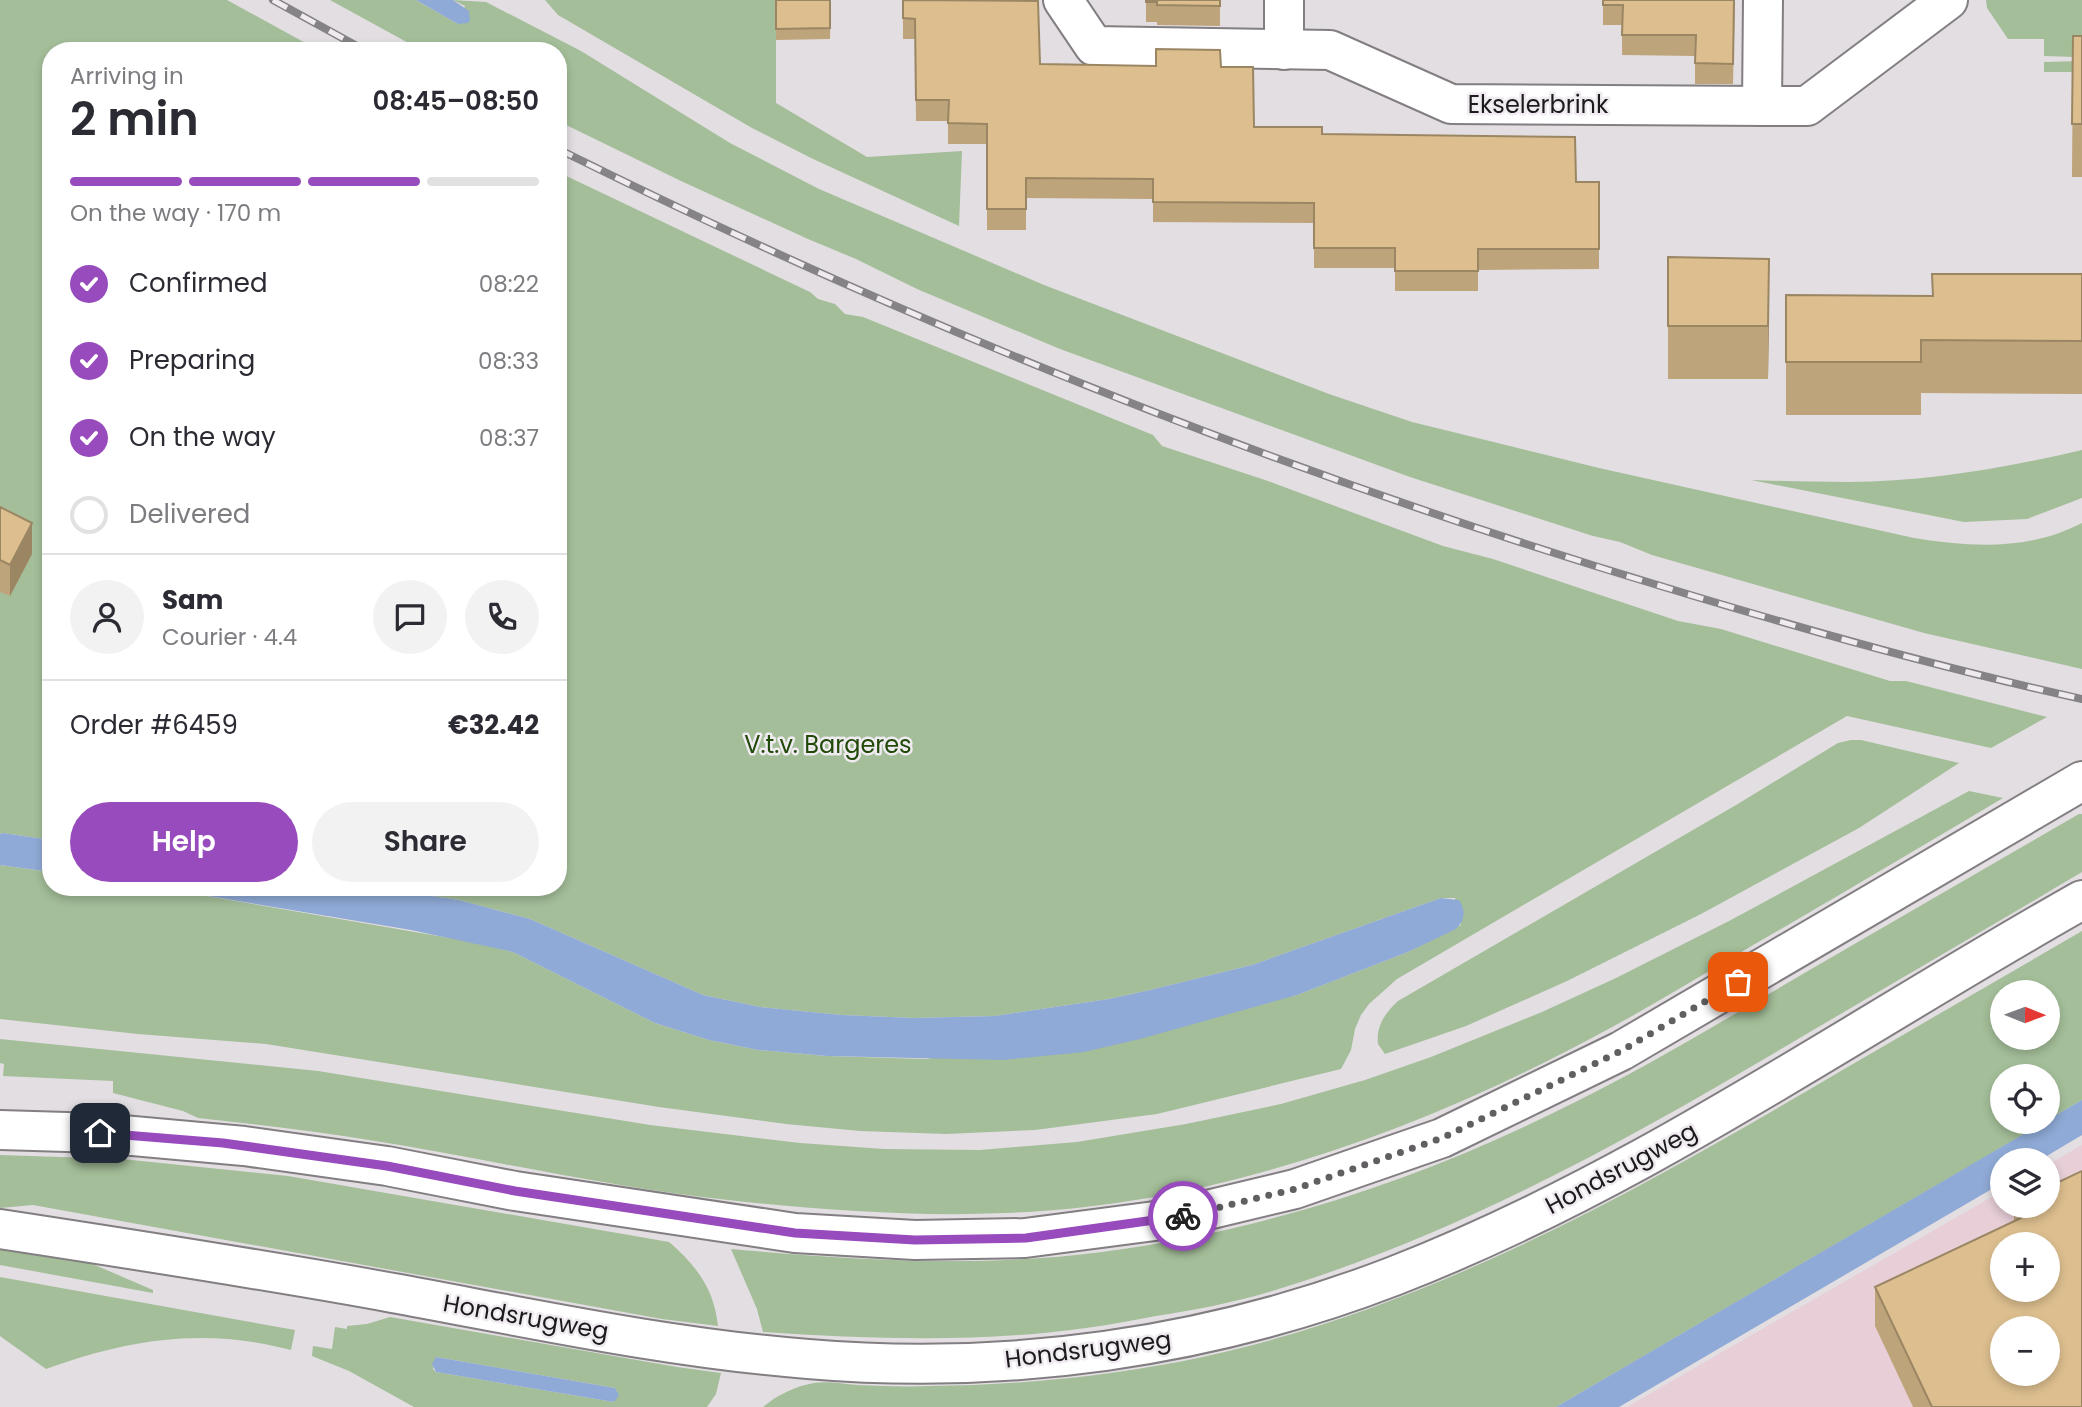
<!DOCTYPE html>
<meta charset="utf-8">
<style>
body{margin:0;font-family:Poppins,sans-serif;background:#f2f2f3;color:#2b2b33;height:100vh;display:flex;flex-direction:column;font-size:26px;white-space:nowrap}
*{box-sizing:border-box;margin:0}
p{font-size:23px;color:#7c7c81}
.icon{flex:none;width:38px;height:38px;fill:none;stroke:currentColor;stroke-width:2;stroke-linecap:round;stroke-linejoin:round}
.map{position:relative;flex:1;overflow:hidden}
.sheet{position:absolute;left:42px;top:42px;width:525px;height:854px;display:flex;flex-direction:column;background:#fff;border-radius:28px;box-shadow:0 4px 10px #0003}
.sheet>*{flex:none}
.needle{width:46px;rotate:91deg}
.buttons{position:absolute;left:1990px;top:980px;display:grid;gap:14px}
.buttons a{display:grid;place-items:center;width:70px;height:70px;border-radius:50%;background:#fff;box-shadow:0 4px 10px #0003;font-size:35px}
.pin{position:absolute;display:grid;place-items:center;width:60px;height:60px;color:#fff;margin:-30px;border-radius:14px;box-shadow:0 4px 10px #0006}
.courier{position:absolute;display:grid;place-items:center;width:70px;height:70px;margin:-35px;border:5px solid #984bbc;border-radius:50%;background:#fff;color:#222;box-shadow:0 2px 9px #0007}
.head em{font-style:normal;font-weight:600}
.head div{display:flex;flex-direction:column-reverse}
.head{display:flex;align-items:center;justify-content:space-between;height:119px;padding:0 28px}
h1{font-size:46px;font-weight:600;line-height:52px}
.bar{display:grid;grid-template-columns:repeat(4,1fr);gap:10px 7px;align-content:center;height:84px;padding:0 28px}
.bar i{height:9px;border-radius:5px;background:#e1e1e2}
.bar .active{background:#984bbc}
.bar p{grid-column:span 4}
.line{display:flex;align-items:center;gap:18px;padding:0 28px;border-top:2px solid #e1e1e2}
.line div{flex:1}
.round{display:grid;place-items:center;flex:none;width:74px;height:74px;border-radius:37px;background:#f2f2f3}
ol{padding:0 28px;list-style:none}
li{display:flex;align-items:center;gap:21px;height:77px}
li p{margin-inline-start:auto}
li .icon{padding:7px;border-radius:50%;background:#984bbc;color:#fff;stroke-width:4}
li:last-child{color:#7c7c81}
li i{width:38px;height:38px;border:4px solid #e1e1e2;border-radius:50%}
.cta{display:flex;gap:14px;margin-top:auto;padding:14px 28px}
.cta a{flex:1;height:80px;border-radius:42px;background:#984bbc;color:#fff;font-size:28px;font-weight:600;line-height:80px;text-align:center}
.cta a+a{background:#f2f2f3;color:#2b2b33}
.map>svg:first-child{display:block}
.industrial{fill:#e7ced7;fill-rule:evenodd}
.green{fill:#a4be99;fill-rule:evenodd}
.water{fill:#8faad6}
.lines{fill:none;stroke-linecap:round;stroke-linejoin:round}
.street-casing{stroke:#827e82;stroke-width:42}
.secondary-casing{stroke:#827e82;stroke-width:42}
.street{stroke:#fff;stroke-width:38}
.secondary{stroke:#fff;stroke-width:38}
.rail-casing{stroke:#868386;stroke-width:8}
.rail{stroke:#efebf0;stroke-width:5;stroke-dasharray:16;stroke-linecap:butt}
.wall{fill:#bea47b}
.shaded-wall{fill:#9b8664}
.building{fill:#ddbf8f;stroke:#9b8664;stroke-width:2;fill-rule:evenodd}
.done{stroke:#615f61;stroke-width:7;stroke-dasharray:0 12.6}
.route{stroke:#984bbc;stroke-width:9}
.labels{text-anchor:middle;dominant-baseline:central;stroke-width:5;stroke-linejoin:round;paint-order:stroke}
.street-label{font-size:24px;fill:#1c1a1c;stroke:#efebf0}
.park-label{font-size:24px;fill:#214908;stroke:#efebf0}
</style>
<div class="map">
<svg width="2082" height="1407" viewBox="0 0 2082 1407">
<rect width="100%" height="100%" fill="#e2dee2"/>
<path class="industrial" d="M2082 1145V1407H1627L2002 1191V1206H2048V1165ZM2002 1244H2048V1290H2002ZM2002 1328H2048V1374H2002Z"/>
<g class="green">
<polygon points="0,0 227,0 320,51 51,51 51,840 3,833 0,834"/>
<path d="M330 0H416L458 24 465 6 453 0 486 2 581 51 730 143 819 189 1044 285 1329 394 1412 422 1599 468 1914 538C1971 547 2028 551 2082 523V669L1924 633 1652 555 1620 542 1593 536 1410 477 1060 349 917 289 856 259 808 239 681 181 558 121V51H423Z"/>
<polygon points="545,0 776,0 776,103 867,157 962,151 959,226 811,158 752,128 558,15"/>
<polygon points="1986,0 2082,0 2082,37 2074,57 2044,56 2044,39 2008,39 1987,8"/>
<polygon points="2082,61 2082,72 2044,72 2044,62"/>
<polygon points="558,172 810,292 818,299 835,304 845,314 863,317 1153,435 1162,446 1265,480 1443,546 1493,559 1678,621 1721,629 1890,681 1906,681 2047,717 1991,748 1847,716 1397,979 1369,1004 1361,1015 1355,1029 1351,1050 1341,1069 1157,1114 1035,1130 946,1134 860,1131 786,1124 659,1107 266,1044 138,1034 0,1019 0,865 51,872 51,887 154,887 473,942 513,952 655,1023 709,1040 758,1050 827,1056 926,1059 1297,995 1408,952 1461,925 1455,898 1441,898 1252,965 1150,990 1109,999 995,1016 914,1018 842,1015 760,1007 703,995 530,919 459,900 371,887 558,887"/>
<path d="M2082 450V498L2027 519 1964 522 1751 480C1783 481 1815 482 1848 482 1925 482 2006 468 2082 450Z"/>
<path d="M1851 740H1861L1959 763 1859 828 1701 914 1567 981 1466 1026 1385 1054 1378 1044C1376 1026 1385 1013 1398 1001L1736 805 1838 743Z"/>
<path d="M1969 791 2003 798C1921 847 1838 896 1755 944 1708 971 1662 1000 1614 1026 1428 1128 1220 1205 1006 1213 914 1217 819 1210 728 1200 607 1187 488 1159 369 1140 312 1131 255 1124 198 1118L183 1111 113 1093V1081L3 1076 4 1064 0 1063V1039L318 1071 650 1125 800 1143 884 1149 980 1150 1077 1142 1186 1124 1281 1104 1365 1080 1431 1057 1542 1012 1616 978 1729 921Z"/>
<path d="M2079 814H2082V872C1988 928 1893 983 1798 1039 1628 1140 1458 1235 1269 1292 1232 1303 1194 1310 1156 1316 1133 1320 1109 1325 1086 1328 979 1343 870 1339 763 1332L757 1309 731 1249C855 1260 979 1268 1102 1252 1258 1232 1413 1182 1553 1113 1641 1071 1724 1020 1808 971 1898 919 1989 866 2079 814Z"/>
<path d="M2082 931V1100L2048 1120V1076H2002V1122H2045L1556 1407H763C777 1395 796 1386 814 1383 827 1381 844 1384 857 1385 881 1386 905 1387 929 1386 1022 1385 1116 1376 1207 1356 1440 1304 1642 1188 1846 1068 1925 1022 2003 977 2082 931ZM2002 992H2048V1038H2002Z"/>
<path d="M0 1155 122 1159 288 1176 669 1242C697 1266 714 1289 718 1326L662 1319 33 1205 0 1208Z"/>
<polygon points="0,1245 81,1259 153,1290 153,1293 0,1265"/>
<path d="M0 1277 295 1330 291 1350C204 1327 129 1339 46 1369L0 1336Z"/>
<path d="M390 1317 677 1367 721 1373 716 1394 707 1407H414L349 1371 312 1356 313 1346 332 1349 335 1327 347 1329V1326L367 1324ZM436 1357 615 1388 618 1394 614 1402 436 1372 433 1369Z"/>
</g>
<g class="water">
<polygon points="416,0 453,0 469,11 470,20 468,23 458,24"/>
<polygon points="3,833 51,840 51,872 0,865 0,834"/>
<path d="M154 887H371L459 900 530 919 703 995 760 1007 842 1015 914 1018 995 1016 1109 999 1150 990 1252 965 1441 898 1459 900C1466 910 1465 921 1456 929L1408 952 1297 995 1140 1039 1084 1052 1004 1060 827 1056 758 1050 709 1040 655 1023 513 952 411 930Z"/>
<polygon points="2082,1100 2082,1135 2040,1160 2002,1160 2002,1183 1619,1407 1556,1407"/>
<polygon points="436,1357 615,1388 619,1395 614,1402 436,1372 432,1364"/>
</g>
<g class="lines">
<g class="street-casing">
<g id="street">
<polyline points="1063,0 1094,46 1330,50 1451,104 1766,106 1807,106 1948,0"/>
<polyline points="1284,50 1284,0"/>
<polyline points="1762,106 1763,0"/>
</g>
</g>
<g class="secondary-casing">
<g id="secondary">
<polyline points="0,1130 100,1133 244,1146 387,1166 515,1191 795,1233 915,1240 1025,1238 1170,1219 1295,1189 1442,1138 1621,1051 2082,781"/>
<path d="M0 1229C131 1249 262 1269 393 1293 530 1318 668 1348 808 1359 1006 1376 1208 1348 1394 1276 1639 1181 1854 1028 2082 900"/>
</g>
</g>
<use href="#street" class="street"/>
<use href="#secondary" class="secondary"/>
<g class="rail-casing">
<g id="rail">
<polyline points="273,0 366,51"/>
<path d="M558 149C914 326 1284 473 1664 587 1802 629 1941 668 2082 699"/>
</g>
</g>
<use href="#rail" class="rail"/>
</g>
<g class="wall">
<polygon points="776,0 831,0 830,39 776,40"/>
<polygon points="903,0 1040,64 1221,67 1254,127 1322,134 1576,182 1599,182 1599,269 1478,270 1478,291 1395,291 1395,268 1314,268 1314,223 1153,222 1153,199 1026,198 1026,230 987,230 987,144 948,144 948,121 916,121 915,39 903,39"/>
<polygon points="1146,0 1220,0 1220,26 1157,25 1157,22 1146,22"/>
<polygon points="1603,0 1735,0 1733,84 1695,84 1695,56 1622,55 1622,25 1603,25"/>
<polygon points="2073,36 2082,36 2082,177 2072,177"/>
<polygon points="1668,257 1769,312 1768,379 1668,379"/>
<polygon points="2082,274 2082,394 1921,393 1921,415 1786,415 1786,295 1932,296"/>
<polygon points="0,507 32,554 10,596 0,592"/>
<polygon points="2014,1206 2048,1206 2082,1407 1913,1407 1875,1326 1875,1287 2014,1221"/>
</g>
<g class="shaded-wall">
<polygon points="1769,259 1769,312 1768,379 1768,326"/>
<polygon points="32,523 32,554 10,596 10,565"/>
</g>
<g class="building">
<polygon points="776,0 830,0 830,28 776,29"/>
<polygon points="903,0 1038,1 1040,64 1156,66 1156,49 1220,50 1221,67 1253,67 1254,127 1322,127 1322,134 1575,137 1576,182 1599,182 1599,249 1478,249 1478,271 1395,271 1395,248 1314,248 1314,203 1153,202 1153,179 1026,178 1026,209 987,209 987,124 948,123 949,100 916,100 915,19 903,18"/>
<polygon points="1146,0 1220,0 1220,6 1157,5 1157,2 1146,2"/>
<polygon points="1603,0 1734,0 1733,64 1695,63 1696,35 1622,35 1623,5 1603,5"/>
<polygon points="2073,36 2082,36 2082,124 2072,124"/>
<polygon points="1668,257 1769,259 1768,326 1668,326"/>
<polygon points="1932,274 2082,274 2082,341 1921,340 1921,362 1786,362 1786,295 1933,296"/>
<polygon points="0,507 32,523 10,565 0,560"/>
<path d="M2082 1171V1407H1932L1875 1287 2021 1218 2016 1206H2048V1187ZM2002 1244H2048V1290H2002ZM2002 1328H2048V1374H2002Z"/>
</g>
<g class="lines">
<polyline class="done" points="1183,1216 1295,1189 1442,1138 1621,1051 1738,982"/>
<polyline class="route" points="100,1133 223,1143 387,1166 515,1191 795,1233 915,1240 1026,1238 1183,1216"/>
</g>
<g class="labels">
<g class="street-label">
<text x="1538" y="104">Ekselerbrink</text>
<text transform="translate(1621 1168) rotate(-28)">Hondsrugweg</text>
<text transform="translate(526 1317) rotate(10)">Hondsrugweg</text>
<text transform="translate(1088 1349) rotate(-7)">Hondsrugweg</text>
</g>
<g class="park-label">
<text x="828" y="744">V.t.v. Bargeres</text>
</g>
</g>
</svg>
<div class="buttons">
<a><svg class="needle" viewBox="-14 -14 28 28"><path d="M0-13l5 13h-10z" fill="#e53935"/><path d="M0 13l5-13h-10z" fill="#7c7c81"/></svg></a>
<a><svg class="icon" aria-label="locate" viewBox="0 0 24 24"><circle cx="12" cy="12" r="6"/><path d="M12 2v4M12 18v4M2 12h4M18 12h4"/></svg></a>
<a><svg class="icon" aria-label="layers" viewBox="0 0 24 24"><path d="M12 4l9 5-9 5-9-5zM3 14l9 5 9-5"/></svg></a>
<a>+</a>
<a>−</a>
</div>
<div class="pin" style="left:1738px;top:982px;background:#ea580c"><svg class="icon" aria-label="bag" viewBox="0 0 24 24"><path d="M5 8h14l-1 12H6zM9 8a3 3 0 0 1 6 0"/></svg></div>
<div class="pin" style="left:100px;top:1133px;background:#1f2937"><svg class="icon" aria-label="home" viewBox="0 0 24 24"><path d="M3 11l9-7 9 7M6 9v11h12V9"/></svg></div>
<div class="courier" style="left:1183px;top:1216px"><svg class="icon" aria-label="bike" viewBox="0 0 24 24"><circle cx="6" cy="16" r="4"/><circle cx="18" cy="16" r="4"/><path d="M6 16l4-8h5l3 8M10 8l3 8H6M13 5h3"/></svg></div>
<section class="sheet">
<div class="head"><div><h1>2 min</h1><p>Arriving in</p></div><em>08:45–08:50</em></div>
<div class="bar"><i class="active"></i><i class="active"></i><i class="active"></i><i></i><p>On the way · 170 m</p></div>
<ol>
<li><svg class="icon" aria-label="check" viewBox="0 0 24 24"><path d="M5 12l5 5 9-10"/></svg>Confirmed<p>08:22</p></li>
<li><svg class="icon" aria-label="check" viewBox="0 0 24 24"><path d="M5 12l5 5 9-10"/></svg>Preparing<p>08:33</p></li>
<li><svg class="icon" aria-label="check" viewBox="0 0 24 24"><path d="M5 12l5 5 9-10"/></svg>On the way<p>08:37</p></li>
<li><i></i>Delivered</li>
</ol>
<div class="line" style="height:126px"><a class="round"><svg class="icon" aria-label="person" viewBox="0 0 24 24"><circle cx="12" cy="8" r="4"/><path d="M4 21q1-7 8-7t8 7"/></svg></a><div><b>Sam</b><p>Courier · 4.4</p></div><a class="round"><svg class="icon" aria-label="chat" viewBox="0 0 24 24"><path d="M4 5h16v11H9l-5 4z"/></svg></a><a class="round"><svg class="icon" aria-label="phone" viewBox="0 0 24 24"><path d="M5 4h4l2 5-3 2q2 4 5 5l2-3 5 2v4C11 20 4 13 5 4z"/></svg></a></div>
<div class="line" style="height:91px"><div>Order #6459</div><b>€32.42</b></div>
<div class="cta"><a>Help</a><a>Share</a></div>
</section>
</div>
